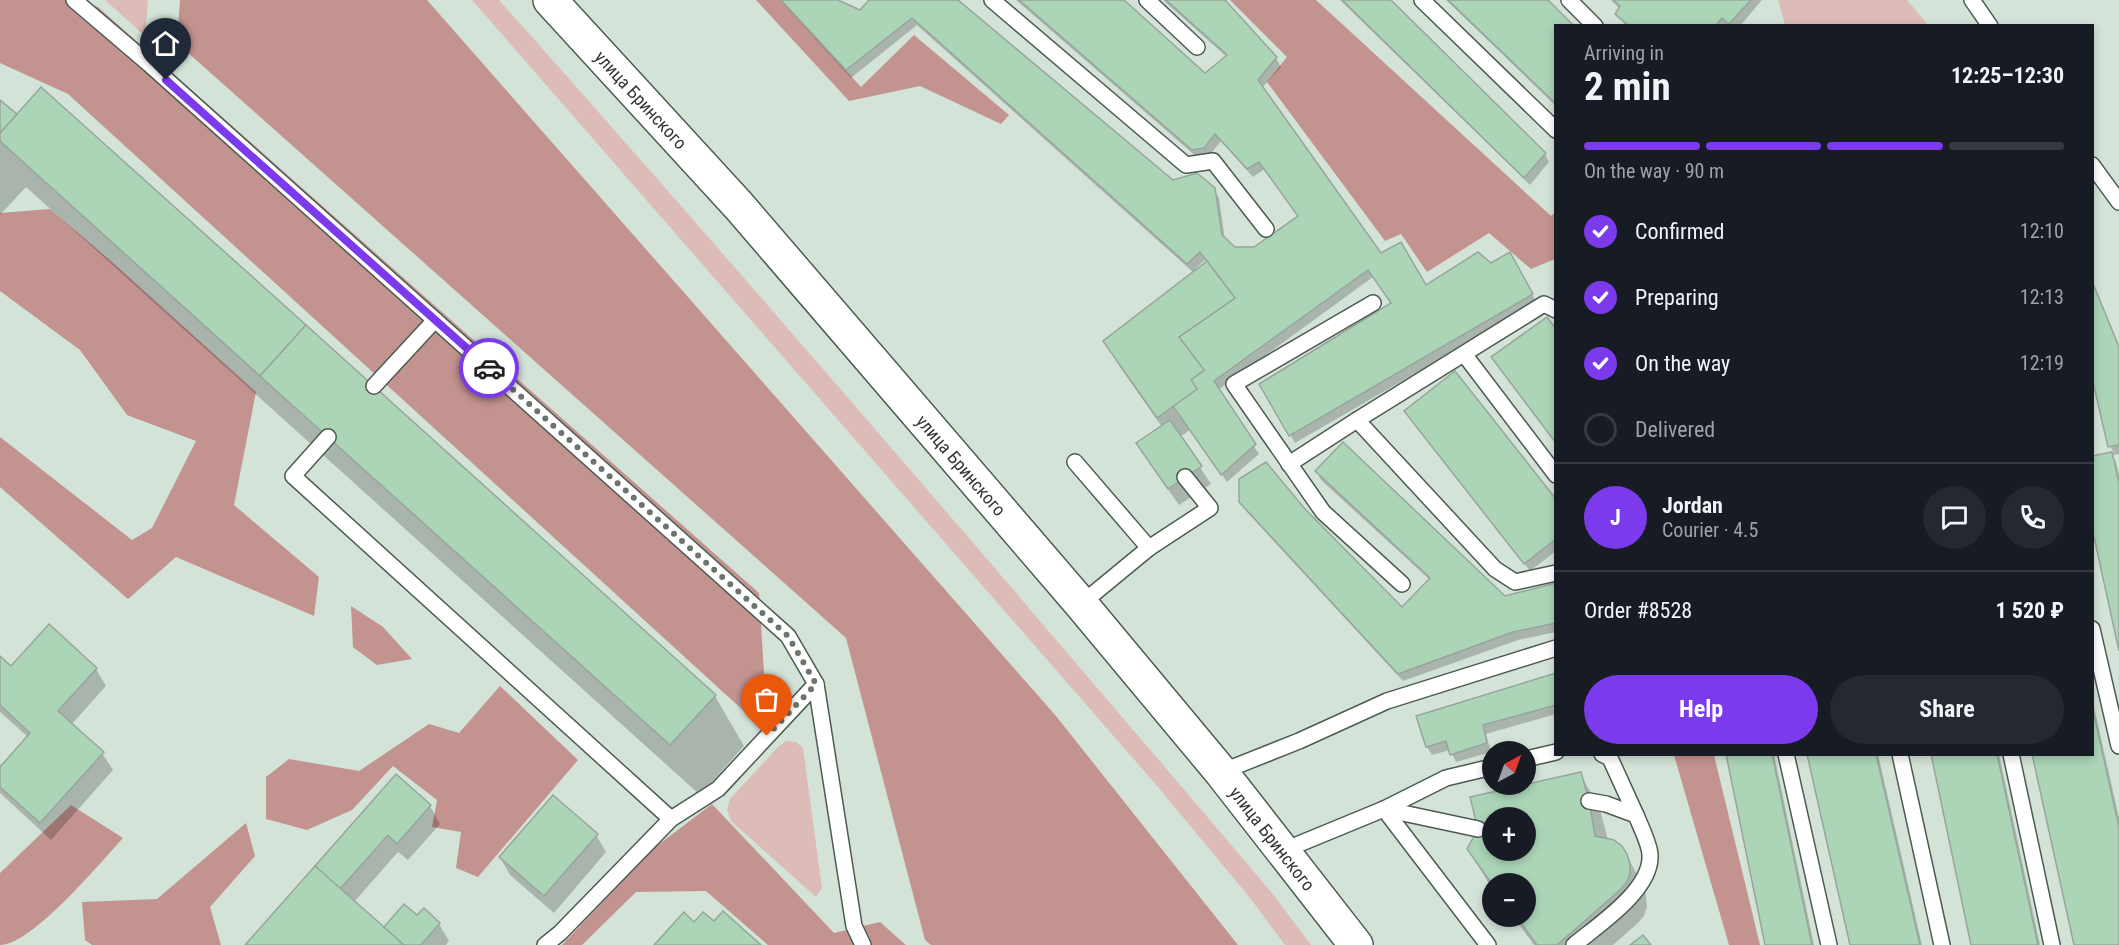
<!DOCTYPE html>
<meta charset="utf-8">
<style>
body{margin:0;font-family:"Roboto Condensed",sans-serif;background:#242831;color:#f1f3f6;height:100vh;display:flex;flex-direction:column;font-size:22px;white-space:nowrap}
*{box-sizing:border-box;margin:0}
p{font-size:20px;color:#9ea1a6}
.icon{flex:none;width:33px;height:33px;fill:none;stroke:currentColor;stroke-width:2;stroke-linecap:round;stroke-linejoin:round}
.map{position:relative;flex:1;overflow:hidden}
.panel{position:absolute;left:1554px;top:24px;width:540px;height:732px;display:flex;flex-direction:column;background:#171b24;border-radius:0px;box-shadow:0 3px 9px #0003}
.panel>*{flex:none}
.needle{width:39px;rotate:41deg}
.buttons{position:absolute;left:1482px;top:741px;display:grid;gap:12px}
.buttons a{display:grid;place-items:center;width:54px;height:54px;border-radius:50%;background:#171b24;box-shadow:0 3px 9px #0003;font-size:30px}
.pin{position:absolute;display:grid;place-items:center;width:51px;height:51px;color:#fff;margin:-62px -26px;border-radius:50% 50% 50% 0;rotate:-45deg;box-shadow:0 0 6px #0007}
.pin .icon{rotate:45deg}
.courier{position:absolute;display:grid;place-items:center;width:60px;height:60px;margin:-30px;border:4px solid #7c3aed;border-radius:50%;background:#fff;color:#222;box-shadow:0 2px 8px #0007}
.summary em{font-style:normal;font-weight:700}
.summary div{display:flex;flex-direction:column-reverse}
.summary{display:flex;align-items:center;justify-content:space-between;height:102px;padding:0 30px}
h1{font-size:39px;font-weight:700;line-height:45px}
.bar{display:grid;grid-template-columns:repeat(4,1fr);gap:9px 6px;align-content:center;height:72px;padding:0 30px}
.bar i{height:8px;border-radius:4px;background:#363941}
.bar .active{background:#7c3aed}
.bar p{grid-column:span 4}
.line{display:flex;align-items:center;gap:15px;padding:0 30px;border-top:2px solid #363941}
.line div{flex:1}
.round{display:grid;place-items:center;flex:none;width:63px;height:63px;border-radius:32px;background:#242831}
ol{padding:0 30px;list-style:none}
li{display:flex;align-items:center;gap:18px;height:66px}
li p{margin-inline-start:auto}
li .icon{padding:6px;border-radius:50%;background:#7c3aed;color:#fff;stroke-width:4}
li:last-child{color:#9ea1a6}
li i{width:33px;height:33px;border:3px solid #363941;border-radius:50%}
.cta{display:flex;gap:12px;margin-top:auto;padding:12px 30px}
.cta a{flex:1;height:69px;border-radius:36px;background:#7c3aed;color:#fff;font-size:24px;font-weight:700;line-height:69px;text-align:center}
.cta a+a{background:#242831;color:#f1f3f6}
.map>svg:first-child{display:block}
.green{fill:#ddbbb9}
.forest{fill:#c39390}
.shadow{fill:#0003;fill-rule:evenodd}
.building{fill:#acd5b8;stroke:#97a69c;stroke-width:1.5;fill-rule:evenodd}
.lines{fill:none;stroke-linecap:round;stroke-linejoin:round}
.lane-casing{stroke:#4d5b51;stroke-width:18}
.secondary-casing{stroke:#4d5b51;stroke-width:36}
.lane{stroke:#fff;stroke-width:15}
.secondary{stroke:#fff;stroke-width:33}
.done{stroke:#6b746d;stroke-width:6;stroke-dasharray:0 10.8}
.route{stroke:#7c3aed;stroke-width:8}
.labels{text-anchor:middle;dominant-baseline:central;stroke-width:4.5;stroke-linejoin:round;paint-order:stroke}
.street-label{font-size:18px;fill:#323833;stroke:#e1f1e5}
</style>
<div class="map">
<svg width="2119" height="945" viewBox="0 0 2119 945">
<rect width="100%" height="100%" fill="#d4e3d8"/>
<g class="green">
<polygon points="105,0 148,0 145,36"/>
<path d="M472 0H499C761 294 1017 593 1272 893L1311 945H1285L1250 898 1158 787Z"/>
<polygon points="1778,0 1907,0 1928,25 1785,25"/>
<polygon points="786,741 796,742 803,748 822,888 816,897 731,821 727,810 730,799 778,747"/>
</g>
<g class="forest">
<polygon points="0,0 66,0 98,7 759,593 764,673 746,713 68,94 0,63"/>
<polygon points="180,0 427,0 1056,716 1238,945 931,945 925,940 846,638 177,43"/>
<polygon points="756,0 781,0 861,87 914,35 1009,115 1001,124 920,86 849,101"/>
<polygon points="1230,0 1316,0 1551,216 1555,213 1555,259 1531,269 1489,233 1427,272 1401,234 1385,241 1267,82 1287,57"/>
<polygon points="50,209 111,261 256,392 234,505 319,577 314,616 176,557 128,599 0,487 0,437 132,540 152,528 196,441 127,415 80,350 0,291 0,213"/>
<polygon points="351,606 383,627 412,659 377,665 353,647"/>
<polygon points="500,686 578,760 478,877 456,868 461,832 432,827 437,800 393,766 352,810 307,830 266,819 266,777 289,759 359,771 429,724 459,733"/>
<polygon points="1674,755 1714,755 1760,945 1729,945"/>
<polygon points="712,804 834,933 880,922 906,945 768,945 706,891 636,892 582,945 562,945 654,848"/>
<path d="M71 805 123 838C100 863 32 945 0 945V873Z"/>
<polygon points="246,823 255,856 210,907 221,945 92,945 85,940 82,902 157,899"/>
</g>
<g class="shadow">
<path d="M780 0H836L861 12 871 0H955L1173 182 1214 189 1219 198 1225 240 1234 248H1254L1299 217 1265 169 1253 177 1221 141 1209 156 1198 158 1016 0H1122L1205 75 1227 57 1163 0H1223L1276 58 1281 67 1262 88 1381 255 1426 287 1490 265 1510 254 1537 303 1295 443 1261 385 1392 304 1373 277 1218 390 1259 454 1227 482 1190 430 1180 437 1211 484 1179 505 1148 461 1162 427 1120 367 1105 342 1194 273 917 25 851 78ZM1205 260 1208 262 1197 271 1195 269Z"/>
<polygon points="1340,0 1389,0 1545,154 1549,162 1530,185"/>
<polygon points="1446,0 1545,0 1556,26 1556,106"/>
<polygon points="1611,0 1762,0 1740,26 1626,26 1617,14 1620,9"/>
<polygon points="0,102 715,696 744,746 700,795 26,187 0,215"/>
<polygon points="2092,281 2119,347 2119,454 2112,455 2116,462 2119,475 2119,644 2092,457 2114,453 2110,446 2092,372"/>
<polygon points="1406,412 1556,502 1556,551 1530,571"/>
<polygon points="1317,472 1505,598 1556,585 1556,632 1518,640 1403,681 1246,511 1241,502 1304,510 1402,609 1430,580 1321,480"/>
<polygon points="0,658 11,668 96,669 106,686 71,725 102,753 113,770 51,840 0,793 0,769 28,737 0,712"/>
<polygon points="1556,675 1556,714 1486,734 1491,752 1456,762 1450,750 1432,755 1427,747"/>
<polygon points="2092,698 2119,818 2119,945 2076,945 2092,754"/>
<polygon points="1727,754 1774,754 1814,945 1767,945"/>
<polygon points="1808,754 1878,754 1922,945 1852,945"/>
<polygon points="1932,754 1999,754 2040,945 1973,945"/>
<path d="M1580 774 1599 806 1608 840 1626 855 1645 888 1647 907 1644 916 1638 923 1613 945H1534L1513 916H1526V884H1492V889L1468 849 1479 829 1472 798ZM1492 818H1526V850H1492Z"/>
<polygon points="396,776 430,806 440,824 408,860 398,852 354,902 384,929 417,917 439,924 449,941 446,945 247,945"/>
<polygon points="596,835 606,852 554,913 510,875 500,857"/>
</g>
<g class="building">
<polygon points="781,0 838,0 860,10 869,0 958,0 1173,180 1197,173 1215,188 1222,235 1235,247 1254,247 1298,216 1259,162 1247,169 1215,134 1204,148 1192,150 1019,0 1124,0 1205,73 1227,55 1166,0 1225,0 1277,57 1258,80 1381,253 1401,242 1426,285 1478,252 1491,263 1510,252 1533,294 1289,436 1259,384 1391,303 1368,270 1214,381 1256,444 1221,475 1173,406 1197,389 1191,380 1204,370 1179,337 1235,298 1200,252 1187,264 912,18 846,70"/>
<polygon points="1342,0 1391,0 1546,153 1524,178"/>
<polygon points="1448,0 1548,0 1574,26 1556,26 1556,104"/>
<polygon points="1613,0 1751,0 1729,24 1722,18 1715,26 1629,26 1615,14 1620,6"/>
<polygon points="41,87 306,325 260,376 0,141 0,133"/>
<polygon points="0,100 17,114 0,133"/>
<polygon points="1207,261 1235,298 1179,337 1204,370 1191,380 1197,389 1157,418 1103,341"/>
<polygon points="2092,281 2119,347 2119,445 2108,447 2092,378"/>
<polygon points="1547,317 1556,329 1556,443 1491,357"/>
<polygon points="306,325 716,695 670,745 260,376"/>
<polygon points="1455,371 1556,499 1556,539 1524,564 1404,411"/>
<polygon points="1170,420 1202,466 1168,489 1136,443"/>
<polygon points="1343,442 1505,596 1556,583 1556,623 1513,632 1398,674 1239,502 1239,479 1266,462 1305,509 1402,607 1430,578 1315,471"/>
<polygon points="2112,452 2119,483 2119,651 2092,528 2092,456"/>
<polygon points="49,624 97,668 58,711 104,752 40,823 0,787 0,767 30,733 0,705 0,656 11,666"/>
<polygon points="1556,673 1556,705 1483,725 1487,743 1450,755 1446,741 1426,747 1416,716"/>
<polygon points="2092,706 2119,827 2119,945 2074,945 2032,754 2092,754"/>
<polygon points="1726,754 1772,754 1812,945 1765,945"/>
<polygon points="1807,754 1876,754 1920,945 1850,945"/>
<polygon points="1931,754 1997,754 2038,945 1971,945"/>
<path d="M1581 772 1589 801 1595 836 1614 840 1622 846 1627 854 1630 864V874L1626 883 1620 890 1557 945H1537L1516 916H1526V884H1492L1467 849 1478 829 1470 797ZM1492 818H1526V850H1492Z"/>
<polygon points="396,774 431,805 397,844 388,835 340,889 315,866"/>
<polygon points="553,795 598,834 544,896 499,857"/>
<polygon points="315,866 384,927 404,945 245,945"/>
<polygon points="404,904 417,915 424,908 440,923 421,945 404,945 384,927"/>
<polygon points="723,911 761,945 654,945 684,912 694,922 703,912 714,921"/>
<polygon points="1643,935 1651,945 1630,945"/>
</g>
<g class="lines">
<g class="lane-casing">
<g id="lane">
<polyline points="74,0 149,64 788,636 816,684 854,926 863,945"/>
<polyline points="992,0 1186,165 1213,161 1266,229"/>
<polyline points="1147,0 1197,47"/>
<polyline points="1422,0 1556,130"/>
<polyline points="1569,0 1595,26"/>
<polyline points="1972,0 1990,26"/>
<polyline points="2092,165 2119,202"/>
<polyline points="1373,303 1234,384 1323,512 1402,584"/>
<polyline points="1464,354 1556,475"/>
<polyline points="374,386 435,320"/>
<polyline points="1357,420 1495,569 1515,582 1556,573"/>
<polyline points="328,437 293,476 671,819"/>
<polyline points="1075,462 1149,548"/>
<polyline points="1289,464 1357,420 1544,304 1556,310"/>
<polyline points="1081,604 1149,548 1210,508 1185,477"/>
<polyline points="2092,629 2119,746"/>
<polyline points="1602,754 1610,758 1636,815"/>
<polyline points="1786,754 1829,945"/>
<polyline points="1900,754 1942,945"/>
<polyline points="2011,754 2052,945"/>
<polyline points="1526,759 1556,752"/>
<polyline points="1221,772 1299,741 1387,701 1556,648"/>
<polyline points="1384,809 1488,945"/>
<polyline points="1384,809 1478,829"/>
<polyline points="1282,851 1384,809 1446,778 1492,767"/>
<polyline points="545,945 560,933 671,819 718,789 816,684"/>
<path d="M1574 945C1598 925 1652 890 1650 855 1650 845 1640 825 1636 815L1606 804 1589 801"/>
</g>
</g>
<g class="secondary-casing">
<g id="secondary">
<path id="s1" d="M550 0 739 206 1081 604 1221 772 1356 945"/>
</g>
</g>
<use href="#lane" class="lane"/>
<use href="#secondary" class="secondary"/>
</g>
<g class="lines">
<polyline class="done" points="489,368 788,636 816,684 767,736"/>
<polyline class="route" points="166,80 489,368"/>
</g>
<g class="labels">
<g class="street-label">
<text stroke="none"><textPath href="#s1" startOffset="135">улица Бринского</textPath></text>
<text stroke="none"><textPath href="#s1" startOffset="621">улица Бринского</textPath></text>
<text stroke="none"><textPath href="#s1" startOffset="1107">улица Бринского</textPath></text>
</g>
</g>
</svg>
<div class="buttons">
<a><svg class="needle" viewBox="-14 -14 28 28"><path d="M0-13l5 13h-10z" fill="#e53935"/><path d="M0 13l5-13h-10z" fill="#9ea1a6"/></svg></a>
<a>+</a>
<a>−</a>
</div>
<div class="pin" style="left:767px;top:736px;background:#ea580c"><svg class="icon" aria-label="bag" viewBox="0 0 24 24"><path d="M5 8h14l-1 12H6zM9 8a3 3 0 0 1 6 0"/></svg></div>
<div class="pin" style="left:166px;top:80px;background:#1f2937"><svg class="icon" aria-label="home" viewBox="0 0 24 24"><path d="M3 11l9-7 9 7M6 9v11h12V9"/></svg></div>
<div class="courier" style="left:489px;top:368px"><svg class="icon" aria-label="car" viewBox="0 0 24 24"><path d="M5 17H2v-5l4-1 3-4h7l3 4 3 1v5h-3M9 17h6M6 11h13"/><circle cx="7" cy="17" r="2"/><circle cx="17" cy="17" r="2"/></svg></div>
<section class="panel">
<div class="summary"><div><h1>2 min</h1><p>Arriving in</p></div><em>12:25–12:30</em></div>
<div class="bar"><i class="active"></i><i class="active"></i><i class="active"></i><i></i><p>On the way · 90 m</p></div>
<ol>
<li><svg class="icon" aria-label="check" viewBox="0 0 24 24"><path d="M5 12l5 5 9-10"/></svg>Confirmed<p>12:10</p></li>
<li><svg class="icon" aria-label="check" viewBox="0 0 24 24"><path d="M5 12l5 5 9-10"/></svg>Preparing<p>12:13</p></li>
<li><svg class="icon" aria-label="check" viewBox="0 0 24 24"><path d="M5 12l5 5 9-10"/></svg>On the way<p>12:19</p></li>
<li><i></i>Delivered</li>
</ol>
<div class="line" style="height:108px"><b class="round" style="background:#7c3aed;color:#fff">J</b><div><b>Jordan</b><p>Courier · 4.5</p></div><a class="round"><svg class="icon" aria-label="chat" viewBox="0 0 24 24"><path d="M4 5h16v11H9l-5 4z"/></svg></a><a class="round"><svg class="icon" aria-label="phone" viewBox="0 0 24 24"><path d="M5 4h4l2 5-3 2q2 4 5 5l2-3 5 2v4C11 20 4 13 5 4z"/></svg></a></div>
<div class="line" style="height:78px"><div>Order #8528</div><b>1 520 ₽</b></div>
<div class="cta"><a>Help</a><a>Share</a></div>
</section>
</div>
